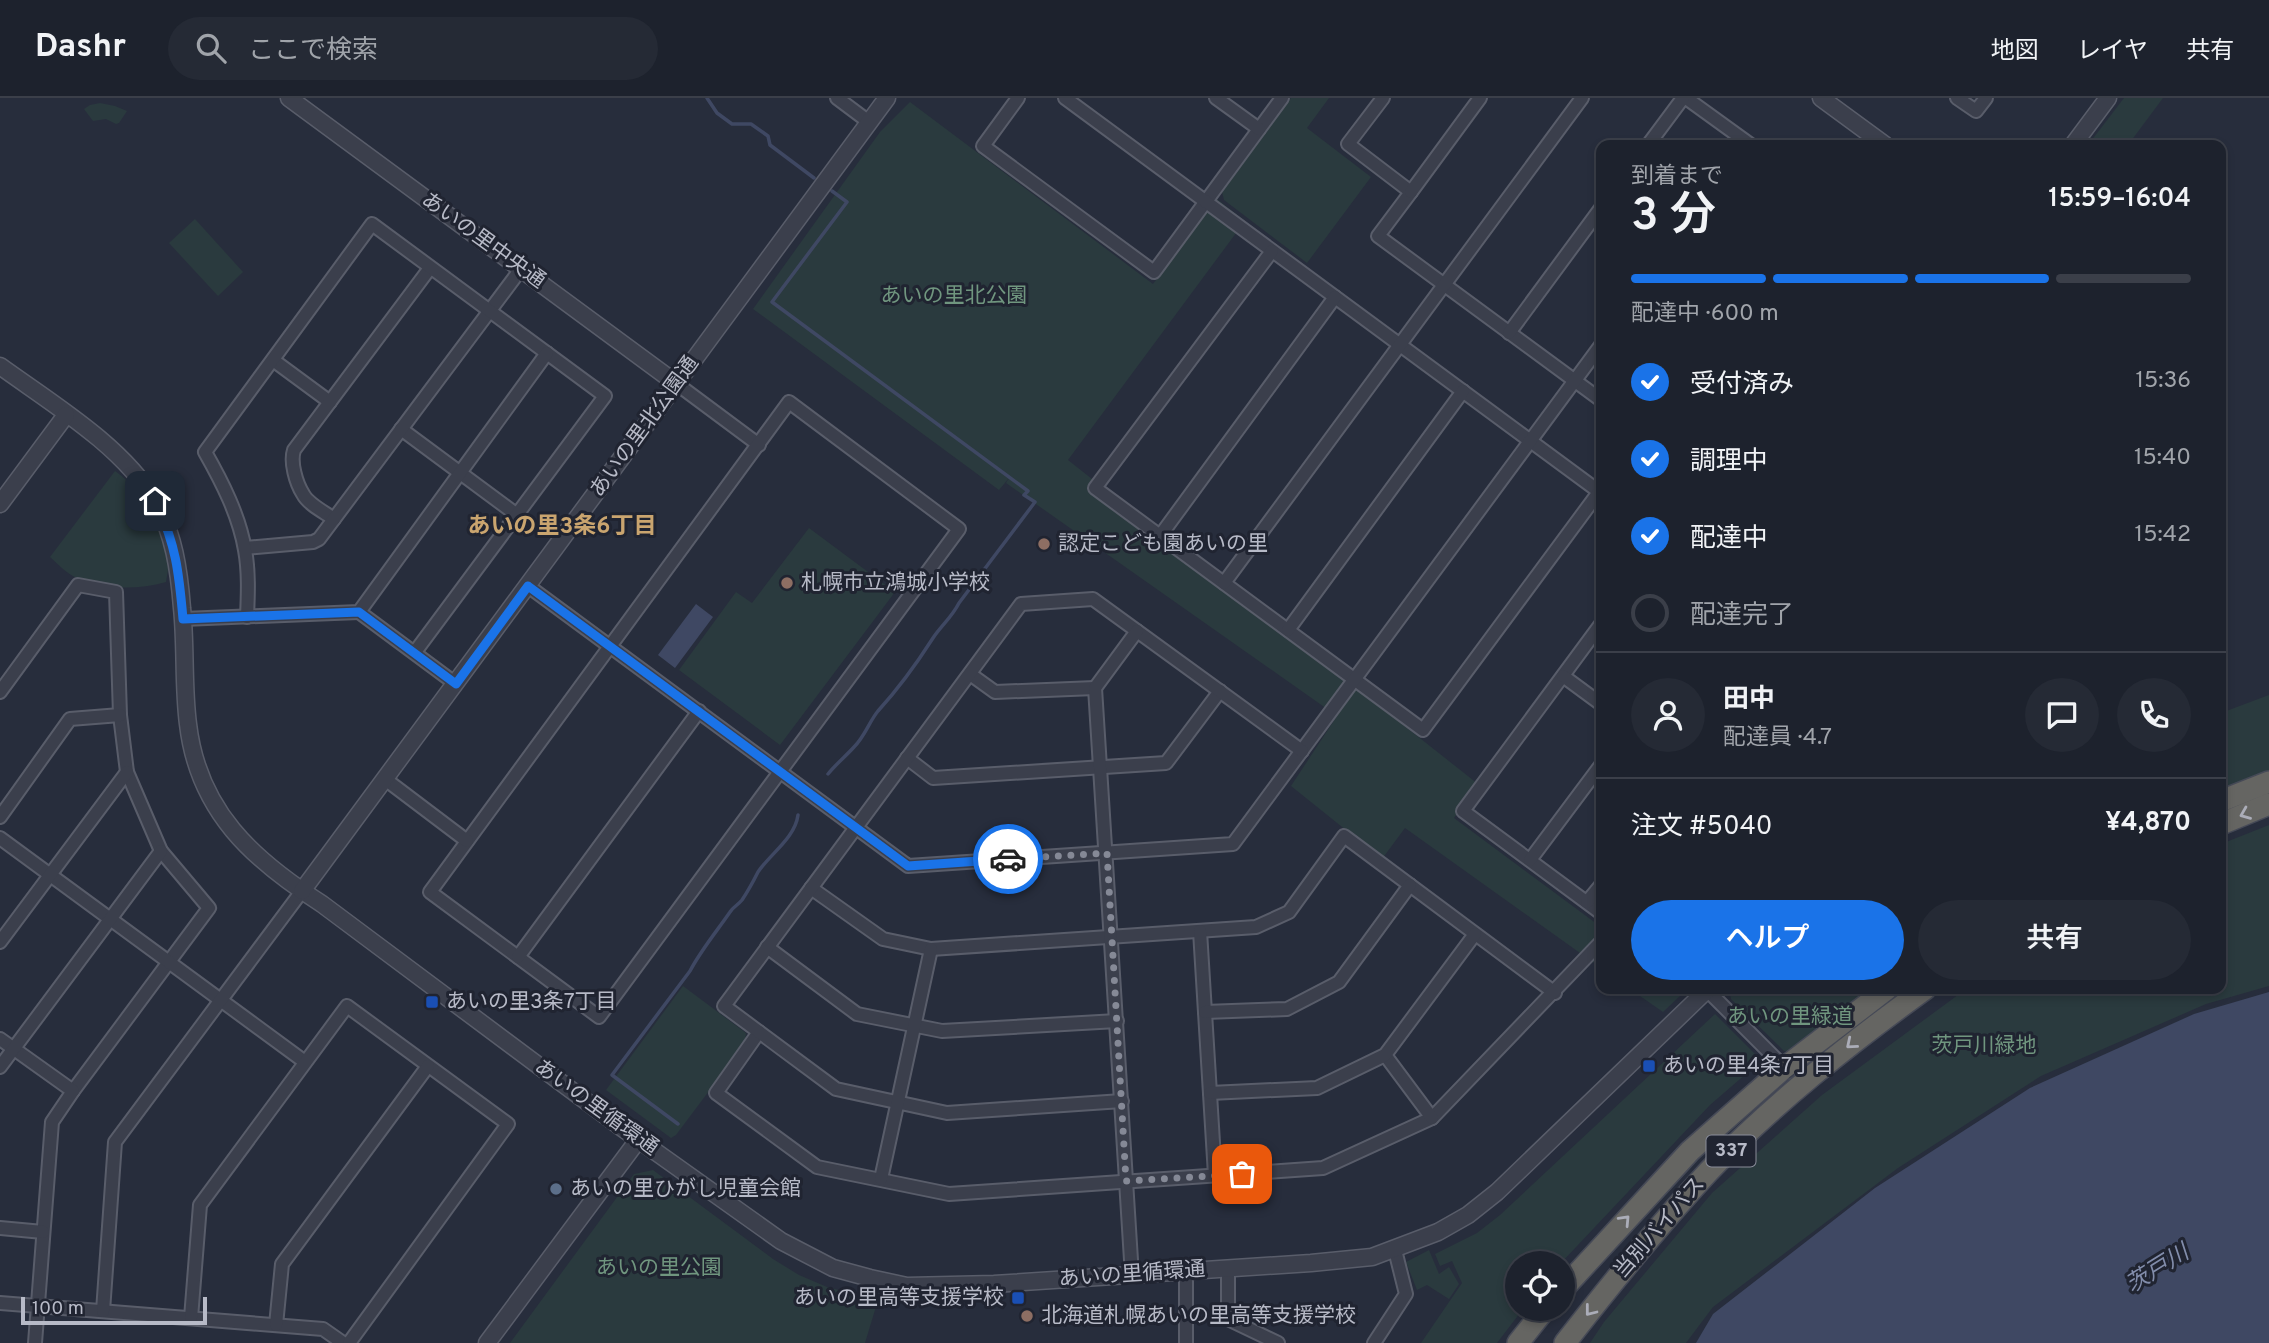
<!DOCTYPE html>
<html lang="ja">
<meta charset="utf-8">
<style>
body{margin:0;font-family:Overpass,"Noto Sans JP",sans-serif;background:#252a35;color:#f1f3f6;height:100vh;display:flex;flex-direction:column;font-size:26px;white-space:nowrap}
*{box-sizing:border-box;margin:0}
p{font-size:23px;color:#a0a4aa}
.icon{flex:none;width:38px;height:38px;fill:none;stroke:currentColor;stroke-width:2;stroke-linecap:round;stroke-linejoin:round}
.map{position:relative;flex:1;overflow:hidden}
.side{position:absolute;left:1596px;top:42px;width:630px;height:854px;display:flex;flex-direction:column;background:#1d222d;border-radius:14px;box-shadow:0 4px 10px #0003,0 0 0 2px #3b3f49}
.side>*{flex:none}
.tools{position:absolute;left:1505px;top:1153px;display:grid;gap:14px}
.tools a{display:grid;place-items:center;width:70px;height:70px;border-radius:50%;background:#1d222d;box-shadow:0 4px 10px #0003,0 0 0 2px #3b3f49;font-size:35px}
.scale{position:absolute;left:21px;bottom:18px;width:186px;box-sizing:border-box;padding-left:7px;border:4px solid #b7bac7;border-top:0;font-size:19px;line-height:24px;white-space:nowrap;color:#b7bac7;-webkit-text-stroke:5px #202431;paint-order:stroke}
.pin{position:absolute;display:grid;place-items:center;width:60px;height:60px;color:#fff;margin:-30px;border-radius:14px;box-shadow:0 4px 10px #0006}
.courier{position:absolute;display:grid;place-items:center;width:70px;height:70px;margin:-35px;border:5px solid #1a73e8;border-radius:50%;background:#fff;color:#222;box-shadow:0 2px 9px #0007}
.headline em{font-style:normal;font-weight:600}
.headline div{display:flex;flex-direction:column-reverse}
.headline{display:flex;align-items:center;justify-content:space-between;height:119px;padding:0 35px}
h1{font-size:46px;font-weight:600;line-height:52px}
.bar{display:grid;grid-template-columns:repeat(4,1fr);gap:10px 7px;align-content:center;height:84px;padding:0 35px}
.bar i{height:9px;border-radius:5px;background:#3b3f49}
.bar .on{background:#1a73e8}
.bar p{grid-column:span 4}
.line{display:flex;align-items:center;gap:18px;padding:0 35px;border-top:2px solid #3b3f49}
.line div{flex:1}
.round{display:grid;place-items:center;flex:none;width:74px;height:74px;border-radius:37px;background:#252a35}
ol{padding:0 35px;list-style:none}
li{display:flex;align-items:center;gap:21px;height:77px}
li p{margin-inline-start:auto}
li .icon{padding:7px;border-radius:50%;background:#1a73e8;color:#fff;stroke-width:4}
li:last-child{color:#a0a4aa}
li i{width:38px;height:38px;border:4px solid #3b3f49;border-radius:50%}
.cta{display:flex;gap:14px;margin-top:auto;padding:14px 35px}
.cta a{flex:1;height:80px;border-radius:42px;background:#1a73e8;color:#fff;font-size:28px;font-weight:600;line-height:80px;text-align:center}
.cta a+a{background:#252a35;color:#f1f3f6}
header{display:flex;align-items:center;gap:42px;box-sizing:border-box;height:98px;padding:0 35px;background:#1d222d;border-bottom:2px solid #3b3f49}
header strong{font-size:33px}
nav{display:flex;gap:38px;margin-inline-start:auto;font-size:24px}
.search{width:490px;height:63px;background:#252a35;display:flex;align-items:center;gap:18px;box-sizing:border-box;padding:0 24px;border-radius:38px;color:#a0a4aa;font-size:26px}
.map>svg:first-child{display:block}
.green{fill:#2a3a3e}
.water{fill:#3f4863}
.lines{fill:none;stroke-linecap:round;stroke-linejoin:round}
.stream{stroke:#3f4863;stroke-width:3.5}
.minor-casing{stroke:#595d6a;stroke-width:16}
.tertiary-casing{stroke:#595d6a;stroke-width:19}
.trunk-casing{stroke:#464a57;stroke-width:24}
.minor{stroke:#3b3f4c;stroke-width:12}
.tertiary{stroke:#3b3f4c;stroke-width:16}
.trunk{stroke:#656562;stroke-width:21}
.oneway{stroke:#abadb8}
.done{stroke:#858996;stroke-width:7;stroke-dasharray:0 12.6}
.route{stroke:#1a73e8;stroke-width:9}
.education-dot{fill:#8d6e63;stroke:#202431;stroke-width:2.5}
.transit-dot{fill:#1a4fb4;stroke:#202431;stroke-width:2.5}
.service-dot{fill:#5c6f8a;stroke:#202431;stroke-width:2.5}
.labels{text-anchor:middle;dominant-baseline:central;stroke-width:6;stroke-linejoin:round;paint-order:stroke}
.shield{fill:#202431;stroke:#8a8d9a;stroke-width:2}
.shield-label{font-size:19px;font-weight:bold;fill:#b7bac7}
.street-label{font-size:21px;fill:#b7bac7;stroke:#202431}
.park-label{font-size:21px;fill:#70967f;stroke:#202431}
.poi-label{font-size:21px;fill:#b7bac7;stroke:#202431;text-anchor:start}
.neighbourhood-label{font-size:23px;font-weight:bold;fill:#caa56f;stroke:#202431}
.water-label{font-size:23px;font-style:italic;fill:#828dab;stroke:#202431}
</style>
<header>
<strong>Dashr</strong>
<div class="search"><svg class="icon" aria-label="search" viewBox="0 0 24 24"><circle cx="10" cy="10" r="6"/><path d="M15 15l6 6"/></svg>ここで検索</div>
<nav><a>地図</a><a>レイヤ</a><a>共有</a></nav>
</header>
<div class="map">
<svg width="2269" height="1245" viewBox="0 0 2269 1245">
<rect width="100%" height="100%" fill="#272d3c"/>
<g class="green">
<polygon points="1291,0 1329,0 1307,30 1371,79 1307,165 1224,102 1222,94"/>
<polygon points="2124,0 2163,0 2128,47 2088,47"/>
<polygon points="910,4 1153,186 1217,101 1245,123 1068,362 1478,686 1454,720 1601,829 1601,870 1405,730 1382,761 1291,688 1337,618 1006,385 1009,380 999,392 753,211 880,34"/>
<polygon points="100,5 115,8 127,13 119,25 116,26 106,21 93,23 84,11 90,7"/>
<polygon points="195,121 243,174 218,198 169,145"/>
<path d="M115 373C140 390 170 430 169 462 169 469 167 477 166 484 137 492 105 492 77 480 67 476 58 466 50 459Z"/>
<polygon points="809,430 895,494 780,647 679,572 736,494 752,505"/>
<polygon points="2269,597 2269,672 2221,692 2221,615"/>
<polygon points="2269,727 2269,888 2206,906 2041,978 1898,1070 1713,1209 1686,1245 1590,1245 1604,1224 1712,1095 1822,997 1966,891 2221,891 2221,746"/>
<polygon points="683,888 746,935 745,945 676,1037 671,1040 606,992"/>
<polygon points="1630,891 1683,891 1682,896 1663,914"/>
<polygon points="1729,891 1871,891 1790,954 1784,953 1731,901"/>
<polygon points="1715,916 1758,959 1754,969 1710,1007 1561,1165 1517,1166 1517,1211 1523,1211 1497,1245 1421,1245 1462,1185 1452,1163 1440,1168 1435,1156 1477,1135 1500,1117"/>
<polygon points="653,1072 773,1161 799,1177 827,1189 878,1202 865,1245 510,1245 634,1076"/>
<polygon points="1429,1152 1439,1176 1449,1169 1459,1186 1449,1201 1427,1187 1417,1192 1406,1164"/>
</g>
<g class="water">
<polygon points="696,506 713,519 675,570 658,557"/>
<polygon points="2269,894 2269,1245 1696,1245 1713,1216 1875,1090 2030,990 2194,916"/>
</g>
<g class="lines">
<g class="stream">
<polyline points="707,0 717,15 732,26 751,26 768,38 770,47 814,80"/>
<path d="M828 676C836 666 846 658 854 649 865 638 869 624 878 613 899 590 917 565 933 540 941 528 952 519 959 505L1035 404 1024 397 1028 393 772 204 847 104 832 93"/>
<path d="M678 1026 612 977 690 873C701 852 717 833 730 814 733 809 738 807 742 802 748 793 753 784 758 774 770 756 795 740 798 717"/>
</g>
<g class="minor-casing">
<g id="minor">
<polyline points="837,0 869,24"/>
<polyline points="1018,0 983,48 1154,174 1282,0"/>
<polyline points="1065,0 1601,395"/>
<polyline points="1216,0 1259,31"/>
<polyline points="1383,0 1348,46 1411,94 1378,138 1601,302"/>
<polyline points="1686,0 1751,47"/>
<polyline points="1957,0 1976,13 1986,0"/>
<polyline points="1648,47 1683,0"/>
<polyline points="1411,94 1480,0"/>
<polyline points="1272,153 1095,390 1423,632 1599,394"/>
<polyline points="1509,235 1601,110"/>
<polyline points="273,262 330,304"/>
<polyline points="677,286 759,347"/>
<polygon points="789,304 959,431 599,919 430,794"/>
<polyline points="401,331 517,417"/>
<path d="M334 421C324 414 308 406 303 396 296 385 290 364 294 352L430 170"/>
<polyline points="1160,438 1335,199"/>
<polyline points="245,450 313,444 319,441 521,171"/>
<polyline points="1224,485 1582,0"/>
<polyline points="528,488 908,768 1233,746 1601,247"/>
<polyline points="359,514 456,586"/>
<path d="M247 519C248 496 249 474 245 452 239 417 222 384 205 354L372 126 605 298 415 554"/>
<polyline points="183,521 359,514 547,255"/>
<polyline points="1601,526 1463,713 1601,815"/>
<polyline points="1288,532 1463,293"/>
<polyline points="970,576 995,594 1095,590"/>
<polyline points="1563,578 1601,606"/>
<polyline points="0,594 78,487 116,494 120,617 127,674 161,753 209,810 73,993"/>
<polyline points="907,660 933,680 1166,665 1220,593"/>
<polyline points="385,681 467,743"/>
<polyline points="0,719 70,621 120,617"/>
<polyline points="0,740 305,964"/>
<polyline points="1530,762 1601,667"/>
<polyline points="811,790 883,841 931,851 1256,829 1289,814 1344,738 1555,895"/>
<polyline points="1587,804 1601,787"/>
<polyline points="1200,833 1215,1077"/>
<polyline points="0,844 127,674"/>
<polyline points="767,849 857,916 942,933 1117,923"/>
<polyline points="518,859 699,613"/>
<polyline points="1706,891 1789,974"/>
<polyline points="1205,914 1287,911 1339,884 1410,787"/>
<polyline points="759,934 716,995 817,1069 949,1096 1323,1070 1432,1020 1601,844"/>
<polyline points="0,941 73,993 52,1024 35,1245"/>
<polyline points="1385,957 1432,1020"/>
<polyline points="0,969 161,753"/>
<polyline points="1210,995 1317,990 1385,957 1475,836"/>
<polyline points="1122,1003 947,1015 836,991 724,908 1021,506 1093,501 1302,653"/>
<polyline points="881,1081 931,851"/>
<polyline points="0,1130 43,1134"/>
<polyline points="1228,1171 1228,1221 1278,1245"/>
<polyline points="1186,1174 1186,1245"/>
<polyline points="1132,1178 1095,590 1137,533"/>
<polyline points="0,1205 323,1231 343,1245"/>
<polyline points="103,1213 115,1044 302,793"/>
<polyline points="191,1220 200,1107 347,908 508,1026 349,1245"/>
<polyline points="276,1227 282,1166 428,968"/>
<polyline points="1374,1245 1406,1196 1395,1152"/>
</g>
</g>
<g class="tertiary-casing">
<g id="tertiary">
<polyline points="289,0 677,286"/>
<polyline points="1821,0 1885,47"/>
<polyline points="2073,47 2108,0"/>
<path d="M0 268C51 305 123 348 155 403 174 436 179 472 182 510 186 548 183 588 188 626 198 713 253 762 322 806L618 1027 781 1143 833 1170 870 1180 907 1188 994 1186 1311 1165 1372 1159 1438 1134 1468 1117 1497 1094 1708 891"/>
<polyline points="0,406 66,317"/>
<polyline points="302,793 887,0"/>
<polyline points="487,1245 638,1042"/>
</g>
</g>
<g class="trunk-casing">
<g id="trunk">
<polyline points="2221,703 2269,684"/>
<polyline points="2221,726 2269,706"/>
<polyline points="1563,1191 1690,1053 1784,970 1887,891"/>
<polyline points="1518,1245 1545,1211"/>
<path d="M1565 1245C1611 1186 1658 1128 1709 1073 1774 1005 1849 946 1925 891"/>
</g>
</g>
<use href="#minor" class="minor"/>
<use href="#tertiary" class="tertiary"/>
<use href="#trunk" class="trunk"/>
</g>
<defs><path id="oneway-chevron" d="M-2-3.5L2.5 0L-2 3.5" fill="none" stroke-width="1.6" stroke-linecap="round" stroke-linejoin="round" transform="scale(1.75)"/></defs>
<g class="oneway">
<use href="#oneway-chevron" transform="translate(2245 716) rotate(158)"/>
<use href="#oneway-chevron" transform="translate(1851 946) rotate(140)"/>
<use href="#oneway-chevron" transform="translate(1625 1122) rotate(-47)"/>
<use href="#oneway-chevron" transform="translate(1590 1213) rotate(128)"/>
</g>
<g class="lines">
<polyline class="done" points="1008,761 1107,755 1126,1083 1242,1076"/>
<path class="route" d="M155 403C176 445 179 475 183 521L359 514 456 586 528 488 908 768 1008 761"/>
</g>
<g class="education-dot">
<circle cx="1044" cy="446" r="7"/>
<circle cx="787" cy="485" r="7"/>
<circle cx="1027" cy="1218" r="7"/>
</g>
<g class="transit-dot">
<rect x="425" y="897" width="14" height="14" rx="3.5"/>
<rect x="1642" y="961" width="14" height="14" rx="3.5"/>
<rect x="1011" y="1193" width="14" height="14" rx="3.5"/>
</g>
<circle class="service-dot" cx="556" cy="1091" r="7"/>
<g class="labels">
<rect class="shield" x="1706.5" y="1037.5" width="49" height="31" rx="5"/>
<g class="shield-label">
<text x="1731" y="1053">337</text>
</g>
<g class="street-label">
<text transform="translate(483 143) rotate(36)">あいの里中央通</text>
<text transform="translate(645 329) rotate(-54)">あいの里北公園通</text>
<text transform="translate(596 1010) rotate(36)">あいの里循環通</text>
<text transform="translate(1660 1130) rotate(-49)">当別バイパス</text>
<text transform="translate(1132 1177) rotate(-4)">あいの里循環通</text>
</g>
<g class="park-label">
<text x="954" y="198">あいの里北公園</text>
<text x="1790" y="919">あいの里緑道</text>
<text x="1984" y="948">茨戸川緑地</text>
<text x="659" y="1170">あいの里公園</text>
</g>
<g class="poi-label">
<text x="1058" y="446">認定こども園あいの里</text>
<text x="801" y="485">札幌市立鴻城小学校</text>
<text x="446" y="904">あいの里3条7丁目</text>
<text x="1663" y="968">あいの里4条7丁目</text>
<text x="570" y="1091">あいの里ひがし児童会館</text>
<text x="1004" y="1200" text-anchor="end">あいの里高等支援学校</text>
<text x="1041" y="1218">北海道札幌あいの里高等支援学校</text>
</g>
<g class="neighbourhood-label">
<text x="562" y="429">あいの里3条6丁目</text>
</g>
<g class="water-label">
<text transform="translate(2158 1172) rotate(-32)">茨戸川</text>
</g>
</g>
</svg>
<div class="tools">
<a><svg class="icon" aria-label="locate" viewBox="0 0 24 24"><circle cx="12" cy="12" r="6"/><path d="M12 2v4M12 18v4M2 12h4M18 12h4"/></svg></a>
</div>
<div class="scale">100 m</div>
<div class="pin" style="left:1242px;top:1076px;background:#ea580c"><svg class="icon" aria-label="bag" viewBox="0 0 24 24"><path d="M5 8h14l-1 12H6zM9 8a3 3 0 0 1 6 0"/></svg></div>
<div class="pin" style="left:155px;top:403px;background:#1f2937"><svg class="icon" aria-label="home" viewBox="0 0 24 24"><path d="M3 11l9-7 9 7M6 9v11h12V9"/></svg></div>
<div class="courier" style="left:1008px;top:761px"><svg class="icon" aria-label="car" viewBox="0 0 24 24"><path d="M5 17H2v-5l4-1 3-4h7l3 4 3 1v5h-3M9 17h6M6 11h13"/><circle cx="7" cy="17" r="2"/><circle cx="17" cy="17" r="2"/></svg></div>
<section class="side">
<div class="headline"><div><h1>3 分</h1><p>到着まで</p></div><em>15:59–16:04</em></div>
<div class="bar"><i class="on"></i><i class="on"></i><i class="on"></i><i></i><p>配達中 · 600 m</p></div>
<ol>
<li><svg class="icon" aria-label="check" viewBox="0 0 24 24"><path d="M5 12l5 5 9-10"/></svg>受付済み<p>15:36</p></li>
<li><svg class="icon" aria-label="check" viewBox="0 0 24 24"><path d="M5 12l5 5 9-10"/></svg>調理中<p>15:40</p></li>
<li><svg class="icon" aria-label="check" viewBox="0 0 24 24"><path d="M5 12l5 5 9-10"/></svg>配達中<p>15:42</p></li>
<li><i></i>配達完了</li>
</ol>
<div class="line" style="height:126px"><a class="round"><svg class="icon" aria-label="person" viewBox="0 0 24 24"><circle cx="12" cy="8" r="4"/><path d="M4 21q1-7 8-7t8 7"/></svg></a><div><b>田中</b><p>配達員 · 4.7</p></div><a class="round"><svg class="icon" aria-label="chat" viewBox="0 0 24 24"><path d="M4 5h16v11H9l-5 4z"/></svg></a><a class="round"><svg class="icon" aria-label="phone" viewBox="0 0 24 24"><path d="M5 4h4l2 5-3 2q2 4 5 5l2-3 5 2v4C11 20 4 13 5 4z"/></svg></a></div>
<div class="line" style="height:91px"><div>注文 #5040</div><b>¥4,870</b></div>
<div class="cta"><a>ヘルプ</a><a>共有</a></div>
</section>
</div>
